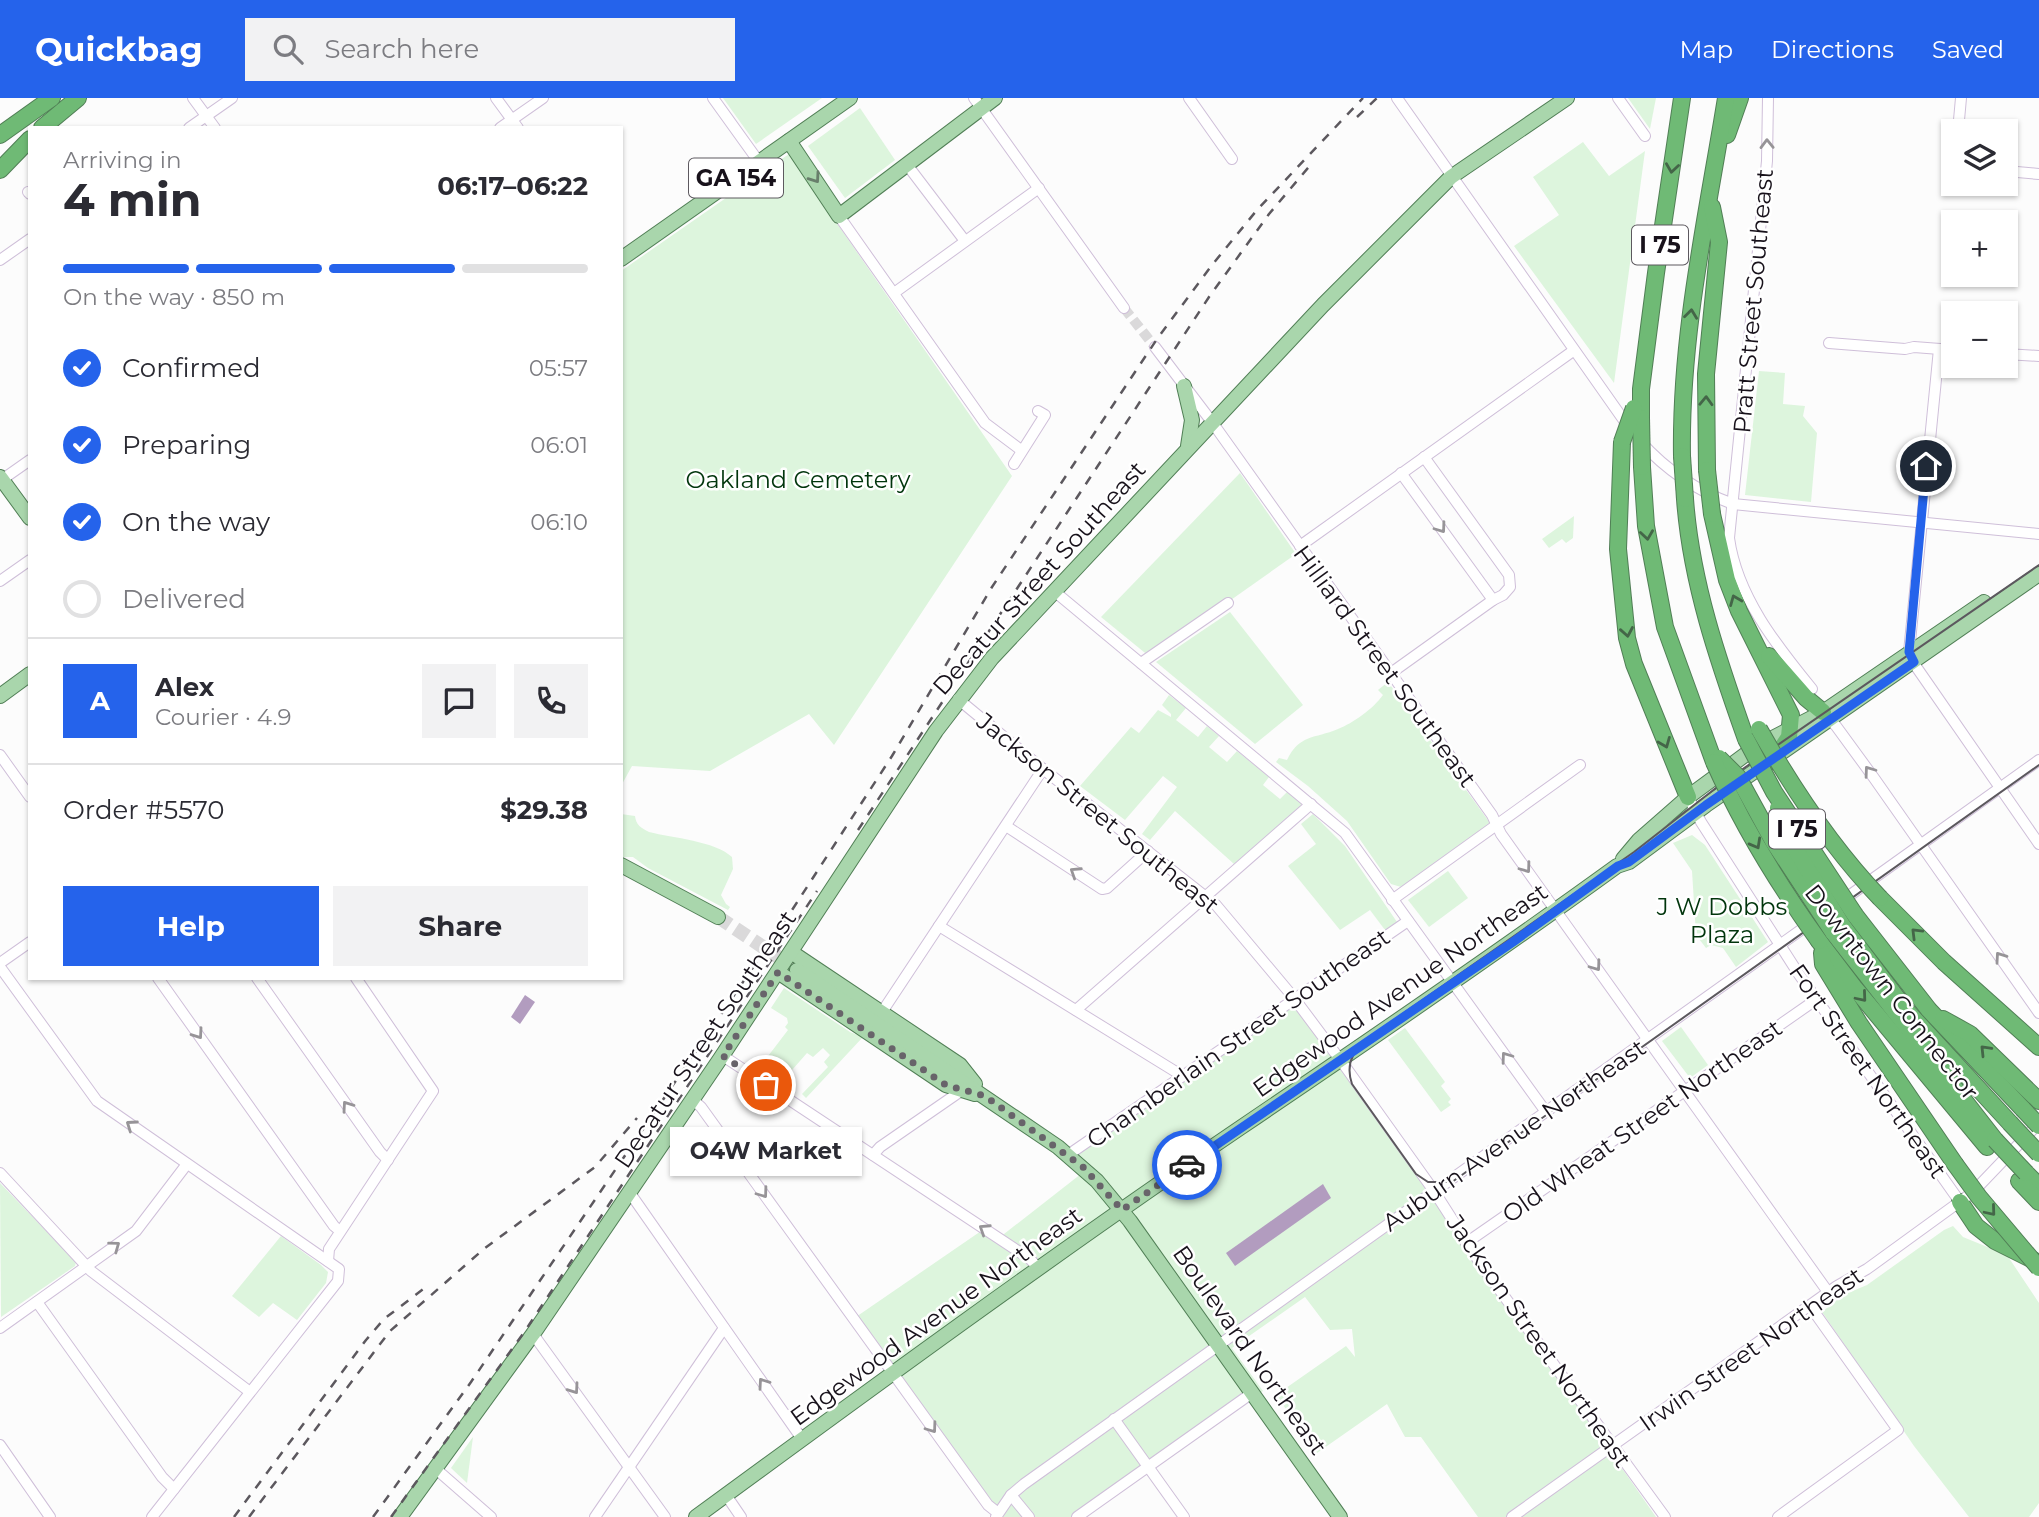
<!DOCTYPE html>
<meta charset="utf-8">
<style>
body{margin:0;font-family:Montserrat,sans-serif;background:#f2f2f3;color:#2b2b33;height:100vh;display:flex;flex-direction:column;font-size:26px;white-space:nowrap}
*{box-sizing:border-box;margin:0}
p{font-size:23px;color:#7c7c81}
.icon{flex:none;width:38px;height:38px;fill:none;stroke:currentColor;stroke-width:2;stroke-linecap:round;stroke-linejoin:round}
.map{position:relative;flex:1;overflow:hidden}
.side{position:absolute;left:28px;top:28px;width:595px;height:854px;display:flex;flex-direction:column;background:#fff;border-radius:0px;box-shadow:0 2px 5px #0004}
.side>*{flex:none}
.controls{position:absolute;left:1941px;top:21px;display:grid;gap:14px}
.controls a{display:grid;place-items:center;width:77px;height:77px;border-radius:0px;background:#fff;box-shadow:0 2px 5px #0004;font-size:35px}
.pin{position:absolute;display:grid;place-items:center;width:60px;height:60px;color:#fff;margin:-30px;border:4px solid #fff;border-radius:50%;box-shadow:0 2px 7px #0007}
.courier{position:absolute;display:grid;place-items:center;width:70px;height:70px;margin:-35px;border:5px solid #2563eb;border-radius:50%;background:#fff;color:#222;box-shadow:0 2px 9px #0007}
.bubble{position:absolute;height:49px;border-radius:0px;background:#fff;box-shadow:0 2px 5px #0004;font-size:23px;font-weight:700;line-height:49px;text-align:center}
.headline em{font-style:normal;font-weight:700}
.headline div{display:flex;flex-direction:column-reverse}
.headline{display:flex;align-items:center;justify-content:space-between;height:119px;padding:0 35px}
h1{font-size:46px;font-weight:700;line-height:52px}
.bar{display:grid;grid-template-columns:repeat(4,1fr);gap:10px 7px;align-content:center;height:84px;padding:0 35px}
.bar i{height:9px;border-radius:5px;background:#e1e1e2}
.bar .current{background:#2563eb}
.bar p{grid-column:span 4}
.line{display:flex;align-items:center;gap:18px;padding:0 35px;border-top:2px solid #e1e1e2}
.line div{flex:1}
.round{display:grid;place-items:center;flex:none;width:74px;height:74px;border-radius:0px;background:#f2f2f3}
ol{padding:0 35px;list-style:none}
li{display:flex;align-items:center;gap:21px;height:77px}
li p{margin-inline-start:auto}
li .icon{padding:7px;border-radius:50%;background:#2563eb;color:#fff;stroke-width:4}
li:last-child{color:#7c7c81}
li i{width:38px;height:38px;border:4px solid #e1e1e2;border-radius:50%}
.primary-button{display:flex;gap:14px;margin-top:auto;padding:14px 35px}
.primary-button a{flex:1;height:80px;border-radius:0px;background:#2563eb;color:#fff;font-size:28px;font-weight:700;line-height:80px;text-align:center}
.primary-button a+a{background:#f2f2f3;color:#2b2b33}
header{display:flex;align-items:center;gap:42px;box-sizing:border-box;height:98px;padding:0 35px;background:#2563eb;color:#fff}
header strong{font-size:33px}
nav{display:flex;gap:38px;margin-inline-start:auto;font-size:24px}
.search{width:490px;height:63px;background:#f2f2f3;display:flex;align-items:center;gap:18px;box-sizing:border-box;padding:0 24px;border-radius:0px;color:#7c7c81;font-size:26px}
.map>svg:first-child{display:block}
.green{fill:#ddf5dd}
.water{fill:#b29cbf}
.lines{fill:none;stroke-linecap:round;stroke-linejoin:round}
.minor-tunnel{stroke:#dad9da;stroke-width:10;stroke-dasharray:10 5;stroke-linecap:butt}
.major-tunnel{stroke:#dad9da;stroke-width:14;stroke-dasharray:14 7;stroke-linecap:butt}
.minor-casing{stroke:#cfbfd9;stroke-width:12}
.major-casing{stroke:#517f56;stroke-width:16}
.highway-casing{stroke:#517f56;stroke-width:18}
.minor{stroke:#fff;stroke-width:10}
.major{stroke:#a9d6ac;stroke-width:14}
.highway{stroke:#6fba75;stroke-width:16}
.tram{stroke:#5c585e;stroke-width:2}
.rail{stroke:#5c585e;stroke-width:2.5;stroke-dasharray:9 9;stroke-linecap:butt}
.highway-bridge-casing{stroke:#517f56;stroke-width:18;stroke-linecap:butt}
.highway-bridge{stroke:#6fba75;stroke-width:16}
.oneway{stroke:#979498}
.oneway2{stroke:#446648}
.oneway3{stroke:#687e6b}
.done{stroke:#68646a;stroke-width:7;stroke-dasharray:0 12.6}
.route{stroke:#2563eb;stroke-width:9}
.labels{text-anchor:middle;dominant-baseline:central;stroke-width:5;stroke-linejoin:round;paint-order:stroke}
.shield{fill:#fff;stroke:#5d595f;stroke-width:2}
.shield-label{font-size:23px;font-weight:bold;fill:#18121b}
.street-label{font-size:24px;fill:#18121b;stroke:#fff}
.park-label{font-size:24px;fill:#01350c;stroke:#fff}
</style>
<header>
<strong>Quickbag</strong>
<div class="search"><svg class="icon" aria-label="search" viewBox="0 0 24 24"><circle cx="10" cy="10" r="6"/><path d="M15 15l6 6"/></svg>Search here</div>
<nav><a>Map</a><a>Directions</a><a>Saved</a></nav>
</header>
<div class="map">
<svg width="2039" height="1419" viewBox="0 0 2039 1419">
<rect width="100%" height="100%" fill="#fcfcfc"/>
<g class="green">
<polygon points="723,0 822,0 756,46"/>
<polygon points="1628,0 1656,0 1650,31"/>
<polygon points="860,10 895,62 845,100 808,48"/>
<polygon points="1583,44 1609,78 1645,53 1614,285 1514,148 1559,117 1533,79"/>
<polygon points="789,56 1012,378 834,647 809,616 710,673 632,668 621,688 621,173"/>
<polygon points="1759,273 1785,275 1783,306 1805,308 1803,318 1817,335 1811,404 1745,397"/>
<polygon points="1240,375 1296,456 1150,559 1101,519"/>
<polygon points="1574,418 1573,440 1566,445 1562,441 1549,450 1542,441"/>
<polygon points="1230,514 1303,607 1255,646 1156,564"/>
<path d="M1388 584 1490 725 1401 789 1391 786 1347 723 1308 688 1276 664 1279 660 1287 662C1300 636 1314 641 1338 631 1353 625 1373 611 1383 597L1378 592Z"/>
<polygon points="1169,597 1186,610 1176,622 1198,639 1207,628 1219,638 1209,649 1227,664 1237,653 1269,679 1263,687 1280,701 1287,694 1301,705 1301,709 1234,766 1175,713 1150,742 1142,736 1177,689 1163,678 1125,722 1080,688 1131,629 1139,635 1158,612 1171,619 1171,616 1162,607"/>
<path d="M621 716 635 718C636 727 641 730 649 734 673 740 715 743 732 759L733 771 721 797 726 806 730 809 728 812 648 770 633 759H621Z"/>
<polygon points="1313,716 1345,748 1397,824 1385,832 1370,812 1340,832 1288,768 1316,746 1301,726"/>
<polygon points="1692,737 1705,747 1768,844 1736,869 1723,850 1711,847 1706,850 1696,837 1692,773 1673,745"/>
<polygon points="1448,773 1468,800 1429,829 1408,802"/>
<polygon points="784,890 850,934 863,939 806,1000 802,996 828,969 824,964 830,957 823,950 813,959 807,955 785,980 789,984 787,987 759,970 788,932 785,929 788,925 787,920 771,910"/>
<polygon points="1294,900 1656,1419 1478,1419 1421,1339 1405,1339 1387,1306 1317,1355 1276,1297 1346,1248 1355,1259 1352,1231 1330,1232 1305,1199 1232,1250 1263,1293 1081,1419 997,1419 1000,1413 853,1221 984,1131 998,1140 1004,1136 1086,1072 1068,1057"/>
<polygon points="1681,929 1708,967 1690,980 1662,943"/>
<polygon points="1405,930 1445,984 1441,988 1451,1001 1448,1004 1451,1007 1441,1014 1388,942"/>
<polygon points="0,1085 76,1164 75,1168 1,1219"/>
<polygon points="1953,1128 1963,1139 2007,1157 2039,1205 2039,1405 2029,1419 1969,1419 1914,1348 1822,1214 1843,1197 1867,1187 1944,1132"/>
<polygon points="281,1138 321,1167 328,1174 326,1185 297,1222 273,1205 259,1219 232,1198"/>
<polygon points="473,1339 467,1385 451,1370"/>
</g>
<g class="water">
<polygon points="525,897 535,904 520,926 511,919"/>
<polygon points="1323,1086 1331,1100 1235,1168 1226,1155"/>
</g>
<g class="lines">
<polyline class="minor-tunnel" points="1124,210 1155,249"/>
<polyline class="major-tunnel" points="718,819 793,869"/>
<g class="minor-casing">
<g id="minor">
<polyline points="193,0 215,30"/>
<polyline points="496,0 518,30"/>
<polyline points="713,0 759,64"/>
<polyline points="974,0 1124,210"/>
<polyline points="1189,0 1232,61"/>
<polyline points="1397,0 1630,331"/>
<polyline points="1618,0 1645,38"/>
<path d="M1768 0 1767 63 1729 440C1737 498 1776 547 1812 591"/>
<polyline points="189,30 232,0"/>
<polyline points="500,30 543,0"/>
<polyline points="1958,33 1961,0"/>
<polyline points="908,68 965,143"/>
<polyline points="2006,73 2039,76"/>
<polyline points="28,94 30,96"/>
<polyline points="839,118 985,325 1021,352"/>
<polyline points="0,162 30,141"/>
<polyline points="894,195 1039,90"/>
<polyline points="1829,245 1905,251 1914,249 1953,252"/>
<polyline points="1155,249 1212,324 1492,717 1501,736 1828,1194"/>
<polyline points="1939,251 1909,554 1917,570 2039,746"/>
<polyline points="2006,256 2039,258"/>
<path d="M1640 343C1666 372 1697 393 1733 406L2039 436"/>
<polyline points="1014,366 1045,317 1038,313"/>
<polyline points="1401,375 1493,502 1503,497 1510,489 1509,477 1424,359"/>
<polyline points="0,383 30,362"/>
<polyline points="1300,448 1573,253"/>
<polyline points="0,483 30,462"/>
<polyline points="1054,493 1345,735 1546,1014"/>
<polyline points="1141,565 1228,505"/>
<polyline points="1391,575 1493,502"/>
<polyline points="958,601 1043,671 1216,807 1294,900 1347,971 1434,1093 1480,1165 1665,1419"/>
<polyline points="1825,616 1836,628 1874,680 2039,915"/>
<polyline points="0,657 30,699"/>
<polyline points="1688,699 1701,724 1798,875 1960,1104"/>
<polyline points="1006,728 1102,791 1107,790 1148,753"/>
<polyline points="1392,802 1580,667"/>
<polyline points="1839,805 2039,662"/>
<polyline points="939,828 1181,977"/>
<polyline points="0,865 30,844"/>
<polyline points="0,869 97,1003 339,1171 338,1183 152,1419"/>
<polyline points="158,880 334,1128 340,1133"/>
<polyline points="257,880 380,1054 388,1062"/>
<polyline points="1076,912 1311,706"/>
<polyline points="882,914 1043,671"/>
<polyline points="723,958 1030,1161 1039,1171"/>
<polyline points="693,1002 701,1009 988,1407 998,1415"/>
<polyline points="873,1057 880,1049 961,993"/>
<polyline points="1068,1057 1408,823"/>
<polyline points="0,1075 91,1173 250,1294"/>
<polyline points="630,1095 802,1341"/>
<polyline points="1466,1145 1817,901"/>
<polyline points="328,1163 329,1151 433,993 356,880"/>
<polyline points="37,1204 162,1379 174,1391"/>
<polyline points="0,1230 136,1133 187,1066"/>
<polyline points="533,1236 665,1419"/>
<polyline points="1114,1321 1184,1419"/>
<polyline points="0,1347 50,1419"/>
<polyline points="436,1371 491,1419"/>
<polyline points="726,1397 741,1419"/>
<polyline points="1011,1397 1029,1419"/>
<polyline points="595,1419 724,1230"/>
<polyline points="996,1419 1011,1397 1024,1386 1812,824"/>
<polyline points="1077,1419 1252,1295"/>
<polyline points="1512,1419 1837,1188 1867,1171 1973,1094 2039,1025"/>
<polyline points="1778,1419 1898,1332 1810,1208"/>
</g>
</g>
<g class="major-casing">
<g id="major">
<polyline points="789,43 839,118 995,0"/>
<polyline points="621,161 850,0"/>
<polyline points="1184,288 1192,322 1188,348"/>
<polyline points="0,379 30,420"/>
<polyline points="0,598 30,576"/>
<polyline points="1623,761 1639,742 1688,699 1757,648 1823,614 1984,504"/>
<polyline points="621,767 718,819"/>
<polyline points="791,854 960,967 975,986"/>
<polyline points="797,872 1058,1049 1097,1083 1130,1123 1340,1419"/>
<polyline points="778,874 946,987 975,996"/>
<polyline points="400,1419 533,1236 720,961 936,633 992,560 1323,207 1451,79 1567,0"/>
<path d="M696 1419C876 1287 1056 1155 1240 1030 1367 944 1493 858 1617 768L1629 764 1706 707 2039 476"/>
</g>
</g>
<g class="highway-casing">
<g id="highway">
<polyline points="42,30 78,0"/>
<polyline points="0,37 52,0"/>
<polyline points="1727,37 1740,0"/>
<polyline points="0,72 30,41"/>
<polyline points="1641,320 1641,291 1656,175 1682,0"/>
<polyline points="1622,344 1618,451 1627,540 1634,566 1688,699"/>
<path d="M1682 358C1680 237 1707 118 1726 0"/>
<polyline points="1642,369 1646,428 1665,529 1714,664"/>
<polyline points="1707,372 1706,276 1719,144 1712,109"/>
<path d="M1685 401C1691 484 1718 562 1746 641"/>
<polyline points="1712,416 1727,482 1739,513 1791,617 1789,639 1773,663"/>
<polyline points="1769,558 1806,600 1823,614"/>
<polyline points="1880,800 1944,864 2039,949"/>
<polyline points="1855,817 1929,912 2023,1011"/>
<polyline points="1842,827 1907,913 2010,1025"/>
<polyline points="1833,834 1995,1042"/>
<polyline points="1819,843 1854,889 1987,1049"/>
<polyline points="1822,855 1823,866 1859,925 1955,1066"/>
<polyline points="1943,921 1970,936 2039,1003"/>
<polyline points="2026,1075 2039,1088"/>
<polyline points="2019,1083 2039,1104"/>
<polyline points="1960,1104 1976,1128 1995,1143 2033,1162"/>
</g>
</g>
<use href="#minor" class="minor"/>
<use href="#major" class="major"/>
<use href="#highway" class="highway"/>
<path class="tram" d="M2039 467 1721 686 1634 754 1364 943C1351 955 1346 969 1352 986L1416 1076 1428 1084H1452L2039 667"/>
<g class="rail">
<polyline points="1357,19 1377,0"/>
<polyline points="858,732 1209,199 1269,116 1313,64"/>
<polyline points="234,1419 366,1242 384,1221 426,1189"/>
<polyline points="249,1419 390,1233 485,1150 595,1069 637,1020"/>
<polyline points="373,1419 471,1284 794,809 892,658 992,489 1157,241 1212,167 1257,112 1363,0"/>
<polyline points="391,1419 525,1233 817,793"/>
</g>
<g class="highway-bridge-casing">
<g id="highway-bridge">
<polyline points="1641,320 1642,369"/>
<polyline points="1622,344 1634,310"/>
<polyline points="1682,358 1685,401"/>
<polyline points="1707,372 1712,416"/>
<path d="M1759 631C1793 691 1832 750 1880 800"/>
<polyline points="1746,641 1774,694 1855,817"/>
<polyline points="1719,660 1738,679 1773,743 1833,834"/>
<path d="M1714 664C1742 727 1778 786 1819 843"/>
<polyline points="1778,710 1785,735 1842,827"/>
<polyline points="2023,1011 2039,1028"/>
<polyline points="2010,1025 2039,1056"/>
<polyline points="1995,1042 2026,1075"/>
<polyline points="1955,1066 1979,1099 2039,1170"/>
</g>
</g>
<use href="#highway-bridge" class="highway-bridge"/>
</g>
<defs><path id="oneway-chevron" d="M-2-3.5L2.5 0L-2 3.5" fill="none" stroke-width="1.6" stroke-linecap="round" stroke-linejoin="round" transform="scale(1.75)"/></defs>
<g class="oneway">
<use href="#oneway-chevron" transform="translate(1767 46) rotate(-91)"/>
<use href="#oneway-chevron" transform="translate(1441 430) rotate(54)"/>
<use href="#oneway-chevron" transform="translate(1869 673) rotate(-126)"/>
<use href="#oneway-chevron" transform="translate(1526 770) rotate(54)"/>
<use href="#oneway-chevron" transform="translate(1075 774) rotate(-147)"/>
<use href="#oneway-chevron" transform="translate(2000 859) rotate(-125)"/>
<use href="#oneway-chevron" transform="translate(1596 868) rotate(54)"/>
<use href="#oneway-chevron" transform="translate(198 936) rotate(55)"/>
<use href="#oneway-chevron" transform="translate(1506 959) rotate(-126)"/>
<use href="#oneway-chevron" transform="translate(347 1008) rotate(-125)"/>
<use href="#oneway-chevron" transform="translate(131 1027) rotate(-145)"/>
<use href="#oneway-chevron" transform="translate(763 1095) rotate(54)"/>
<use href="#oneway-chevron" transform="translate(984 1131) rotate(-147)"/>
<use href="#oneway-chevron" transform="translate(115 1148) rotate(-36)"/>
<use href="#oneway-chevron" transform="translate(763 1285) rotate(-125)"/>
<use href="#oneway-chevron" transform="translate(574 1291) rotate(55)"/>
<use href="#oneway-chevron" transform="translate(932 1330) rotate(54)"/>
</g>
<g class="oneway2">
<use href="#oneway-chevron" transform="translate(1672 70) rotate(98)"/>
<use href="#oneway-chevron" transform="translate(1691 216) rotate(-83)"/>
<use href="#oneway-chevron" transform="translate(1706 303) rotate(-88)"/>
<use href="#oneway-chevron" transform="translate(1647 437) rotate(82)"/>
<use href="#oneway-chevron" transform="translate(1735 502) rotate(-112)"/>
<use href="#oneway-chevron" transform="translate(1627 534) rotate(80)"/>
<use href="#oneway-chevron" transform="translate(1665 645) rotate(68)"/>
<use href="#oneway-chevron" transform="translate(1756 746) rotate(61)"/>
<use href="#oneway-chevron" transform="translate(1916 835) rotate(-135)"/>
<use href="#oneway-chevron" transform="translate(1862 899) rotate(50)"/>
<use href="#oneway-chevron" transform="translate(1985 952) rotate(-134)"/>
<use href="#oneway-chevron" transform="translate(1991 1113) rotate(50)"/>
</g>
<use class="oneway3" href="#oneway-chevron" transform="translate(815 80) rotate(55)"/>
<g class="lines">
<polyline class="done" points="766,987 723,958 778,874 946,987 985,998 1083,1069 1122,1112 1187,1067"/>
<polyline class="route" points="1187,1067 1513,844 1618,768 1629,764 1706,707 1914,564 1909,554 1926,368"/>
</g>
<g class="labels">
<g class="shield">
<rect x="689" y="60.5" width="94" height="39" rx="5"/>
<rect x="1632" y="127.5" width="56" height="39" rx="5"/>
<rect x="1769" y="711.5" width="56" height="39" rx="5"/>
</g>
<g class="shield-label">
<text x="736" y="80">GA 154</text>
<text x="1660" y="147">I 75</text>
<text x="1797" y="731">I 75</text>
</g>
<g class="street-label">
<text transform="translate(1753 203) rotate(-85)">Pratt Street Southeast</text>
<text transform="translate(1039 480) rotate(-48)">Decatur Street Southeast</text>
<text transform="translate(1385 568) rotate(54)">Hilliard Street Southeast</text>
<text transform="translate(1098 715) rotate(39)">Jackson Street Southeast</text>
<text transform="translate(1400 892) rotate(-35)">Edgewood Avenue Northeast</text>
<text transform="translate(1892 894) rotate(52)">Downtown Connector</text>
<text transform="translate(1238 940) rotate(-35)">Chamberlain Street Southeast</text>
<text transform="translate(705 941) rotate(-56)">Decatur Street Southeast</text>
<text transform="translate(1868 973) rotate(55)">Fort Street Northeast</text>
<text transform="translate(1642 1023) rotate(-35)">Old Wheat Street Northeast</text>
<text transform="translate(1514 1037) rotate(-35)">Auburn Avenue Northeast</text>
<text transform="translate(936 1218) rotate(-36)">Edgewood Avenue Northeast</text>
<text transform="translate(1539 1243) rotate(55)">Jackson Street Northeast</text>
<text transform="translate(1751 1251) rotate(-35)">Irwin Street Northeast</text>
<text transform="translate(1250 1252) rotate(55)">Boulevard Northeast</text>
</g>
<g class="park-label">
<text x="798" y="381">Oakland Cemetery</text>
<text x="1722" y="808">J W Dobbs<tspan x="1722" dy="28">Plaza</tspan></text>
</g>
</g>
</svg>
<div class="controls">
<a><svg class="icon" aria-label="layers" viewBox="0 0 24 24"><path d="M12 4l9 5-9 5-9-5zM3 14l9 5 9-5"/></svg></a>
<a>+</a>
<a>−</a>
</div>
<div class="pin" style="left:766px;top:987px;background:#ea580c"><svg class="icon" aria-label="bag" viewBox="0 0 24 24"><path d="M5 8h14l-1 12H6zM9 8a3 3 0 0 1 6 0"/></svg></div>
<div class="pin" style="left:1926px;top:368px;background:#1f2937"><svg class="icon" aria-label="home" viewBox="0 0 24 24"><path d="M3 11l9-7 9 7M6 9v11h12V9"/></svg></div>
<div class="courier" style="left:1187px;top:1067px"><svg class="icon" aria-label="car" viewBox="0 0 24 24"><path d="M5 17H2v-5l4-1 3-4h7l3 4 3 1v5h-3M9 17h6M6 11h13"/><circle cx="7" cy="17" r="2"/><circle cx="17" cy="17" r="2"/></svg></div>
<div class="bubble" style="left:670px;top:1029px;width:192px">O4W Market</div>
<section class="side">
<div class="headline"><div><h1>4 min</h1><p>Arriving in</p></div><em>06:17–06:22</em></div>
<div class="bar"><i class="current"></i><i class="current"></i><i class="current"></i><i></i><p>On the way · 850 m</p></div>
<ol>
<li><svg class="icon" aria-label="check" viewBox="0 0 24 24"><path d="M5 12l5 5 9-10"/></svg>Confirmed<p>05:57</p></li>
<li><svg class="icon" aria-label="check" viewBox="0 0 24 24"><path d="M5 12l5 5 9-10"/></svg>Preparing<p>06:01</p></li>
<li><svg class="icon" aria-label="check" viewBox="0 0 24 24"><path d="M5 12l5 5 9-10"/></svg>On the way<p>06:10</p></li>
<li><i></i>Delivered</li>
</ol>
<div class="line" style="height:126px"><b class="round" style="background:#2563eb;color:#fff">A</b><div><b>Alex</b><p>Courier · 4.9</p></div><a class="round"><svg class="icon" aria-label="chat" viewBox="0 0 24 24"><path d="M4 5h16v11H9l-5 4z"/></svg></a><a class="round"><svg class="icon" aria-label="phone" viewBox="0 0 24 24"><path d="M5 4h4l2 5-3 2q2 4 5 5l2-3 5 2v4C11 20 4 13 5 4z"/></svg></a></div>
<div class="line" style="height:91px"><div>Order #5570</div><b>$29.38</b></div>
<div class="primary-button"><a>Help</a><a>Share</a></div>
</section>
</div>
